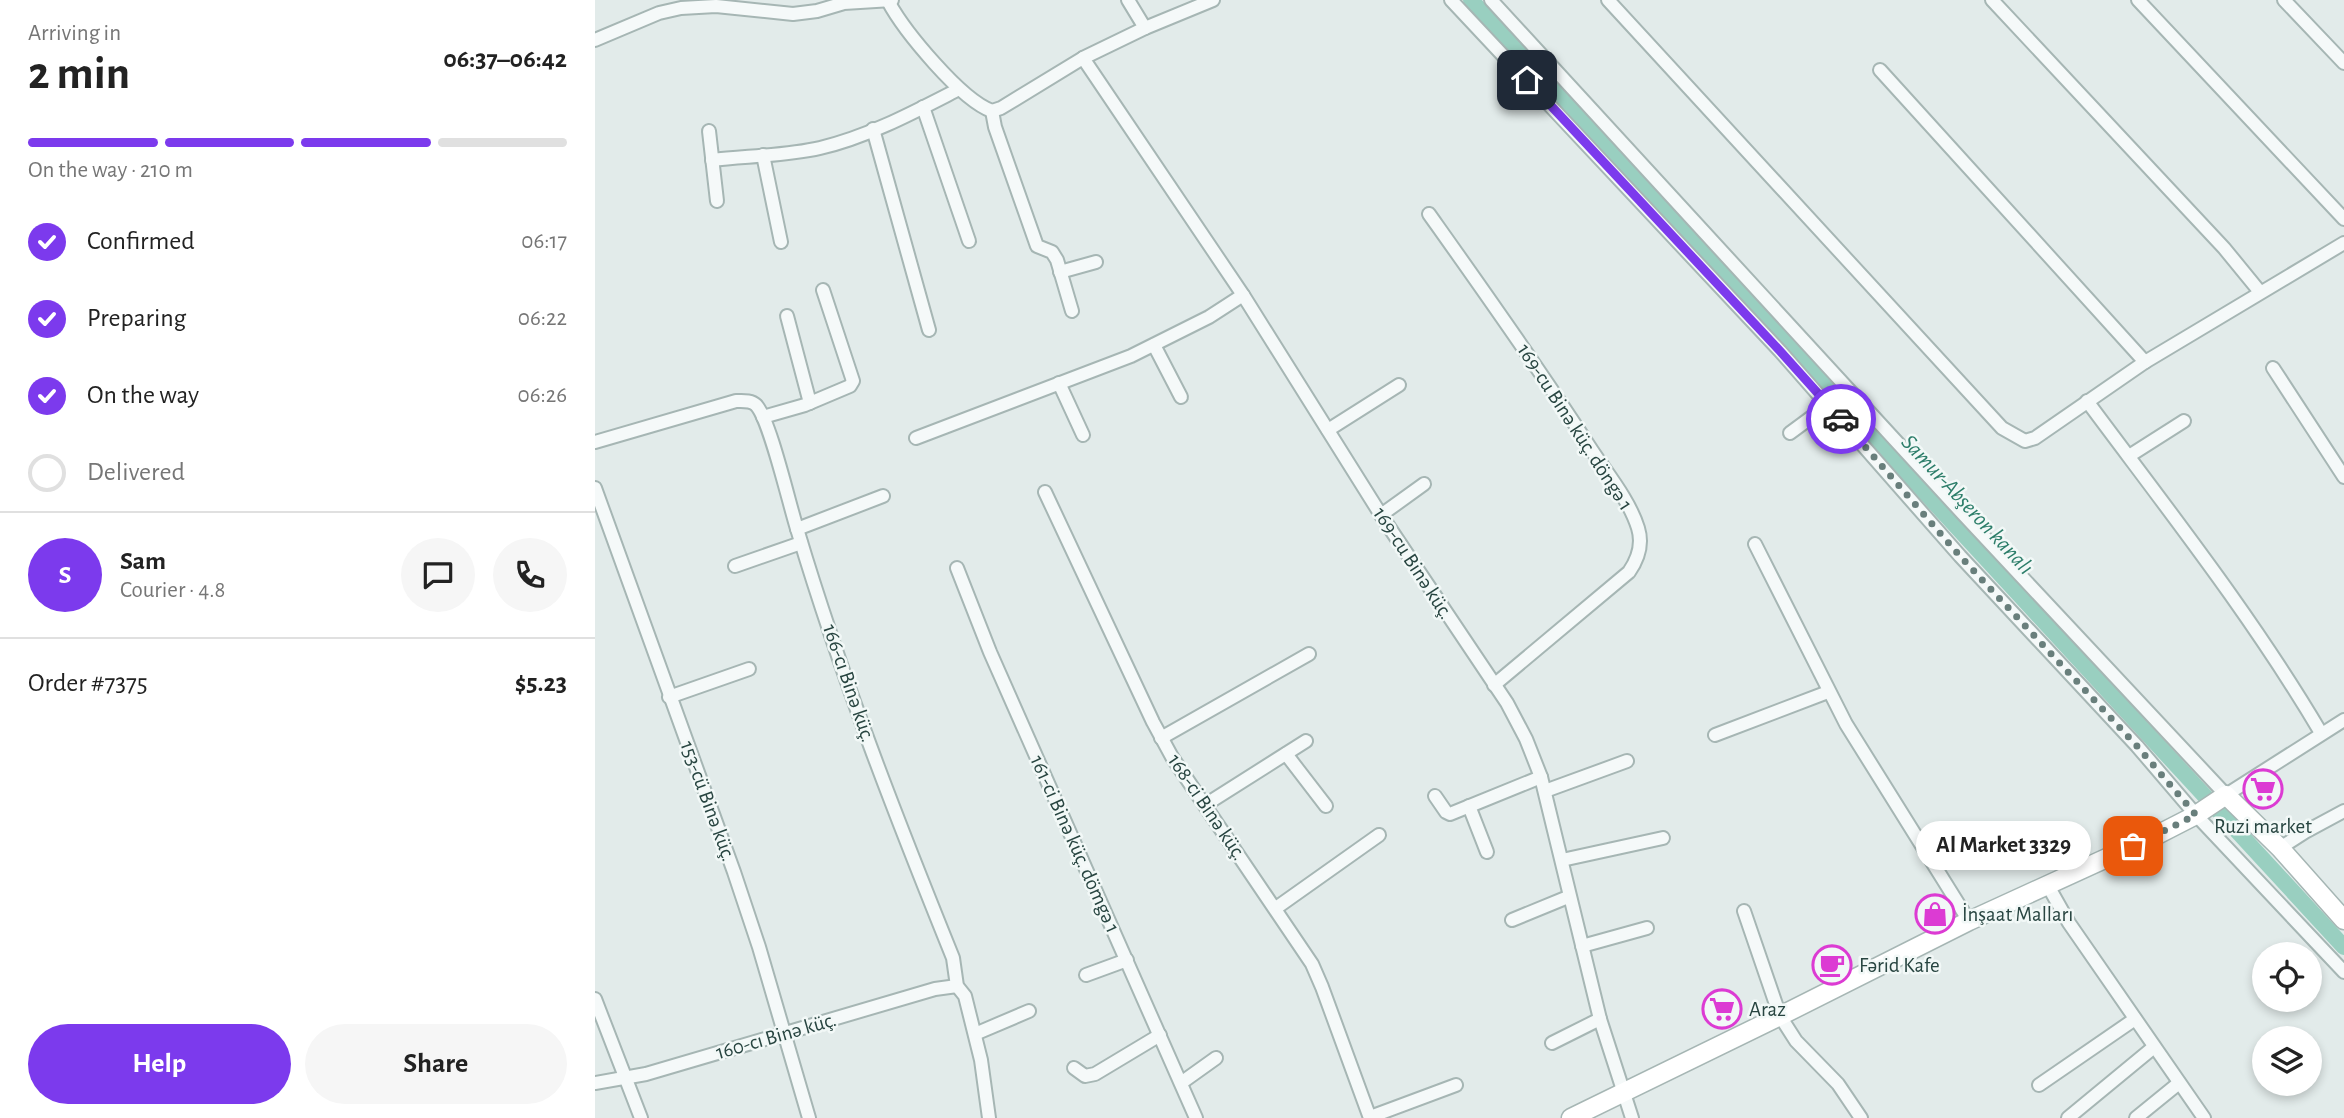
<!DOCTYPE html>
<meta charset="utf-8">
<style>
body{margin:0;font-family:"Alegreya Sans",sans-serif;background:#f6f6f6;color:#222;height:100vh;display:flex;flex-direction:column;font-size:26px;white-space:nowrap}
*{box-sizing:border-box;margin:0}
p{font-size:23px;color:#767676}
.icon{flex:none;width:38px;height:38px;fill:none;stroke:currentColor;stroke-width:2;stroke-linecap:round;stroke-linejoin:round}
.map{position:relative;flex:1;overflow:hidden}
.panel{display:flex;flex-direction:column;background:#fff;width:595px}
.panel>*{flex:none}
.controls{position:absolute;left:1657px;top:942px;display:grid;gap:14px}
.controls a{display:grid;place-items:center;width:70px;height:70px;border-radius:50%;background:#fff;box-shadow:0 4px 10px #0003;font-size:35px}
.pin{position:absolute;display:grid;place-items:center;width:60px;height:60px;color:#fff;margin:-30px;border-radius:14px;box-shadow:0 4px 10px #0006}
.courier{position:absolute;display:grid;place-items:center;width:70px;height:70px;margin:-35px;border:5px solid #7c3aed;border-radius:50%;background:#fff;color:#222;box-shadow:0 2px 9px #0007}
.bubble{position:absolute;height:49px;border-radius:24px;background:#fff;box-shadow:0 4px 10px #0003;font-size:23px;font-weight:700;line-height:49px;text-align:center}
.headline em{font-style:normal;font-weight:700}
.headline div{display:flex;flex-direction:column-reverse}
.headline{display:flex;align-items:center;justify-content:space-between;height:119px;padding:0 28px}
h1{font-size:46px;font-weight:700;line-height:52px}
.bar{display:grid;grid-template-columns:repeat(4,1fr);gap:10px 7px;align-content:center;height:84px;padding:0 28px}
.bar i{height:9px;border-radius:5px;background:#e0e0e0}
.bar .active{background:#7c3aed}
.bar p{grid-column:span 4}
.line{display:flex;align-items:center;gap:18px;padding:0 28px;border-top:2px solid #e0e0e0}
.line div{flex:1}
.round{display:grid;place-items:center;flex:none;width:74px;height:74px;border-radius:37px;background:#f6f6f6}
ol{padding:0 28px;list-style:none}
li{display:flex;align-items:center;gap:21px;height:77px}
li p{margin-inline-start:auto}
li .icon{padding:7px;border-radius:50%;background:#7c3aed;color:#fff;stroke-width:4}
li:last-child{color:#767676}
li i{width:38px;height:38px;border:4px solid #e0e0e0;border-radius:50%}
.primary-button{display:flex;gap:14px;margin-top:auto;padding:14px 28px}
.primary-button a{flex:1;height:80px;border-radius:42px;background:#7c3aed;color:#fff;font-size:28px;font-weight:700;line-height:80px;text-align:center}
.primary-button a+a{background:#f6f6f6;color:#222}
main{display:flex;flex:1;min-height:0}
.map>svg:first-child{display:block}
.lines{fill:none;stroke-linecap:round;stroke-linejoin:round}
.canal{stroke:#99cfc0;stroke-width:16}
.street-casing{stroke:#a6b6b4;stroke-width:16}
.secondary-casing{stroke:#a6b6b4;stroke-width:21}
.street{stroke:#f5f9f9;stroke-width:12}
.secondary{stroke:#fff;stroke-width:18}
.done{stroke:#697f7c;stroke-width:7;stroke-dasharray:0 12.6}
.route{stroke:#7c3aed;stroke-width:9}
.labels{text-anchor:middle;dominant-baseline:central;stroke-width:5;stroke-linejoin:round;paint-order:stroke}
.street-label{font-size:21px;fill:#284541;stroke:#f2f8f7}
.poi-label{font-size:21px;fill:#284541;stroke:#f2f8f7;text-anchor:start}
.water-label{font-size:23px;font-style:italic;fill:#2d7e6a;stroke:#f2f8f7}
</style>
<main>
<section class="panel">
<div class="headline"><div><h1>2 min</h1><p>Arriving in</p></div><em>06:37–06:42</em></div>
<div class="bar"><i class="active"></i><i class="active"></i><i class="active"></i><i></i><p>On the way · 210 m</p></div>
<ol>
<li><svg class="icon" aria-label="check" viewBox="0 0 24 24"><path d="M5 12l5 5 9-10"/></svg>Confirmed<p>06:17</p></li>
<li><svg class="icon" aria-label="check" viewBox="0 0 24 24"><path d="M5 12l5 5 9-10"/></svg>Preparing<p>06:22</p></li>
<li><svg class="icon" aria-label="check" viewBox="0 0 24 24"><path d="M5 12l5 5 9-10"/></svg>On the way<p>06:26</p></li>
<li><i></i>Delivered</li>
</ol>
<div class="line" style="height:126px"><b class="round" style="background:#7c3aed;color:#fff">S</b><div><b>Sam</b><p>Courier · 4.8</p></div><a class="round"><svg class="icon" aria-label="chat" viewBox="0 0 24 24"><path d="M4 5h16v11H9l-5 4z"/></svg></a><a class="round"><svg class="icon" aria-label="phone" viewBox="0 0 24 24"><path d="M5 4h4l2 5-3 2q2 4 5 5l2-3 5 2v4C11 20 4 13 5 4z"/></svg></a></div>
<div class="line" style="height:91px"><div>Order #7375</div><b>$5.23</b></div>
<div class="primary-button"><a>Help</a><a>Share</a></div>
</section>
<div class="map">
<svg width="1749" height="1118" viewBox="0 0 1749 1118">
<rect width="100%" height="100%" fill="#e2ebea"/>
<g class="lines">
<polyline class="canal" points="876,0 1749,947"/>
<g class="street-casing">
<g id="street">
<polyline points="533,0 550,28"/>
<polyline points="856,0 1185,351 1365,556 1542,746 1601,815 1749,972"/>
<polyline points="896,0 1368,514 1631,795 1749,720"/>
<polyline points="1013,0 1407,428 1430,441 1440,438 1550,362 1749,243"/>
<polyline points="1397,0 1629,248 1665,292"/>
<polyline points="1543,0 1749,219"/>
<polyline points="1689,0 1749,63"/>
<path d="M293 1C309 31 366 100 397 111L406 108 488 58 550 28 618 0"/>
<polyline points="0,40 64,13 86,8 121,6 198,14 222,11 249,3 297,0"/>
<polyline points="488,58 648,295 786,515 912,703 931,739 946,777 1005,1019 1037,1118"/>
<polyline points="1285,70 1550,362"/>
<polyline points="328,107 374,241"/>
<polyline points="397,111 400,127 442,246 457,252 462,260 477,311"/>
<polyline points="278,129 334,330"/>
<polyline points="114,131 122,201"/>
<polyline points="168,155 186,242"/>
<path d="M117 160C152 156 190 156 225 148 273 137 321 111 364 89"/>
<path d="M834 214C888 290 943 367 994 446 1010 471 1034 499 1043 528 1048 544 1043 559 1034 572L899 685"/>
<polyline points="465,272 501,262"/>
<polyline points="192,316 215,403"/>
<polyline points="559,345 586,397"/>
<polyline points="1678,368 1749,477"/>
<polyline points="464,383 488,435"/>
<path d="M1492 401C1573 510 1657 616 1726 733"/>
<polyline points="168,417 210,405 255,386 258,381 228,290"/>
<polyline points="733,430 804,385"/>
<polyline points="1195,433 1233,405"/>
<polyline points="321,438 536,356 614,317 648,295"/>
<path d="M0 442 141 401C148 401 156 400 161 405 175 419 195 508 203 532 246 676 301 817 358 958L362 986 370 996 386 1060 394 1118"/>
<polyline points="1534,456 1589,421"/>
<polyline points="0,488 139,872 164,947 214,1118"/>
<polyline points="450,492 558,722 577,757 717,964 727,987 775,1118"/>
<polyline points="786,515 829,484"/>
<polyline points="202,529 288,496"/>
<polyline points="1160,544 1251,724 1374,921"/>
<polyline points="140,566 206,543"/>
<polyline points="362,568 395,652 601,1118"/>
<polyline points="74,697 154,669"/>
<polyline points="1120,735 1233,692"/>
<polyline points="566,738 714,654"/>
<polyline points="691,754 731,806"/>
<polyline points="950,791 1032,761"/>
<polyline points="840,796 851,812 855,814 946,777"/>
<polyline points="610,805 711,741"/>
<polyline points="874,806 892,852"/>
<polyline points="1685,848 1710,832 1749,811"/>
<polyline points="967,860 1068,838"/>
<polyline points="1452,884 1474,923 1609,1118"/>
<polyline points="681,908 784,835"/>
<polyline points="1149,911 1185,1016 1201,1041 1243,1084 1266,1118"/>
<polyline points="917,920 973,897"/>
<polyline points="987,946 1052,928"/>
<polyline points="491,975 532,960"/>
<polyline points="0,999 46,1118"/>
<polyline points="380,1034 434,1011"/>
<polyline points="957,1043 1005,1019"/>
<polyline points="479,1068 490,1076 500,1074 565,1035"/>
<polyline points="0,1083 51,1074 340,989 362,986"/>
<polyline points="586,1083 621,1058"/>
<polyline points="1444,1085 1540,1019"/>
<polyline points="775,1117 861,1085"/>
<polyline points="1473,1118 1559,1047"/>
<polyline points="1541,1118 1584,1083"/>
</g>
</g>
<g class="secondary-casing">
<polyline id="secondary" points="976,1118 1185,1016 1374,921 1562,835 1601,815 1631,795 1685,848 1749,920"/>
</g>
<use href="#street" class="street"/>
<use href="#secondary" class="secondary"/>
</g>
<g class="lines">
<polyline class="done" points="1246,419 1365,556 1542,746 1601,815 1538,846"/>
<polyline class="route" points="932,80 1185,351 1246,419"/>
</g>
<defs>
<g id="supermarket-ring" transform="scale(2.0125)"><circle r="9.5" fill="#f2f8f7" stroke="#dc3bd3" stroke-width="1.5"/><path d="M-6-5.5h2.5l.6 2H6L4.5 2H-2.5L-4.4-4H-6ZM-1.5 3.2a1.3 1.3 0 1 0 .1 0ZM3 3.2a1.3 1.3 0 1 0 .1 0Z" fill="#dc3bd3"/></g>
<g id="shop-ring" transform="scale(2.0125)"><circle r="9.5" fill="#f2f8f7" stroke="#dc3bd3" stroke-width="1.5"/><path d="M-5-2.5h2.3a2.7 3.5 0 0 1 5.4 0H5L5.5 6h-11ZM-1.5-2.5h3a1.5 2.3 0 0 0-3 0Z" fill="#dc3bd3"/></g>
<g id="cafe-ring" transform="scale(2.0125)"><circle r="9.5" fill="#f2f8f7" stroke="#dc3bd3" stroke-width="1.5"/><path d="M-5.5-4.5H6V0H3Q3 3.5 0 3.5H-2.5Q-5.5 3.5-5.5 0ZM3-3.2v2h1.7v-2ZM-6 4.5H4V6H-6Z" fill="#dc3bd3"/></g>
</defs>
<g fill-rule="evenodd">
<use href="#supermarket-ring" x="1668" y="789"/>
<use href="#shop-ring" x="1340" y="914"/>
<use href="#cafe-ring" x="1237" y="965"/>
<use href="#supermarket-ring" x="1127" y="1009"/>
</g>
<g class="labels">
<g class="street-label">
<text transform="translate(980 427) rotate(57)">169-cu Binə küç. döngə 1</text>
<text transform="translate(818 563) rotate(57)">169-cu Binə küç.</text>
<text transform="translate(254 683) rotate(71)">166-cı Binə küç.</text>
<text transform="translate(113 801) rotate(70)">153-cü Binə küç.</text>
<text transform="translate(612 807) rotate(56)">168-ci Binə küç.</text>
<text transform="translate(480 844) rotate(66)">161-ci Binə küç. dömgə 1</text>
<text transform="translate(181 1036) rotate(-16)">160-cı Binə küç.</text>
</g>
<g class="poi-label">
<text x="1668" y="826" text-anchor="middle">Ruzi market</text>
<text x="1367" y="914">İnşaat Malları</text>
<text x="1264" y="965">Fərid Kafe</text>
<text x="1154" y="1009">Araz</text>
</g>
<g class="water-label">
<text transform="translate(1372 505) rotate(47)">Samur-Abşeron kanalı</text>
</g>
</g>
</svg>
<div class="controls">
<a><svg class="icon" aria-label="locate" viewBox="0 0 24 24"><circle cx="12" cy="12" r="6"/><path d="M12 2v4M12 18v4M2 12h4M18 12h4"/></svg></a>
<a><svg class="icon" aria-label="layers" viewBox="0 0 24 24"><path d="M12 4l9 5-9 5-9-5zM3 14l9 5 9-5"/></svg></a>
</div>
<div class="pin" style="left:1538px;top:846px;background:#ea580c"><svg class="icon" aria-label="bag" viewBox="0 0 24 24"><path d="M5 8h14l-1 12H6zM9 8a3 3 0 0 1 6 0"/></svg></div>
<div class="pin" style="left:932px;top:80px;background:#1f2937"><svg class="icon" aria-label="home" viewBox="0 0 24 24"><path d="M3 11l9-7 9 7M6 9v11h12V9"/></svg></div>
<div class="courier" style="left:1246px;top:419px"><svg class="icon" aria-label="car" viewBox="0 0 24 24"><path d="M5 17H2v-5l4-1 3-4h7l3 4 3 1v5h-3M9 17h6M6 11h13"/><circle cx="7" cy="17" r="2"/><circle cx="17" cy="17" r="2"/></svg></div>
<div class="bubble" style="left:1321px;top:821px;width:175px">Al Market 3329</div>
</div>
</main>
